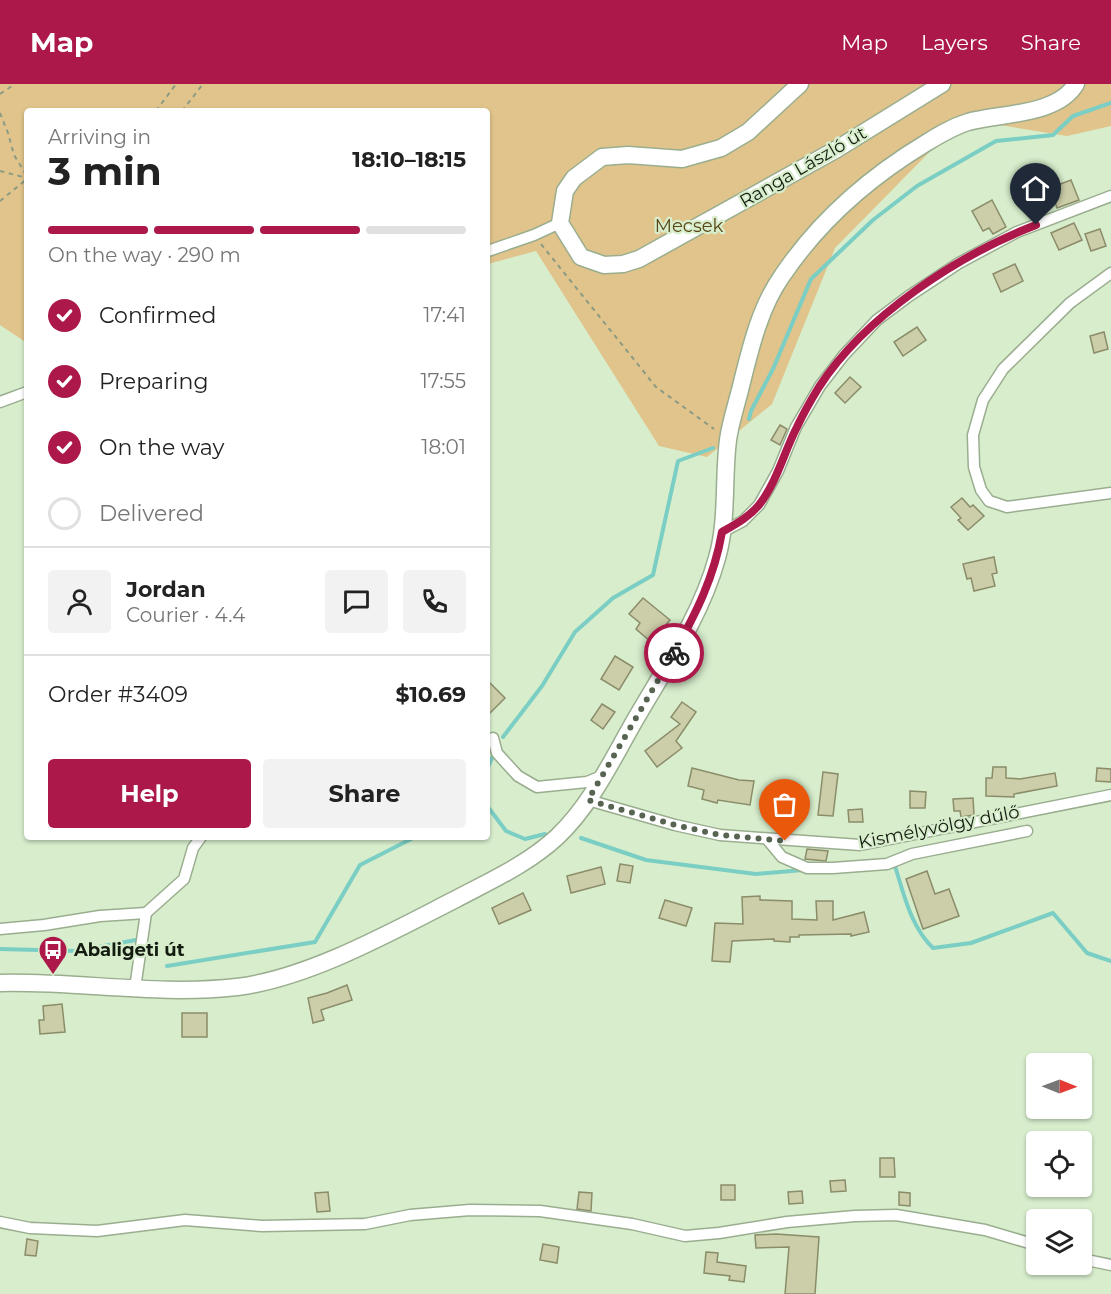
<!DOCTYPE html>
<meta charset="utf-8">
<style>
body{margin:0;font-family:Montserrat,sans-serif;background:#f2f2f2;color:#222;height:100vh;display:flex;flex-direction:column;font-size:22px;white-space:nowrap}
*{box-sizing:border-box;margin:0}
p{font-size:20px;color:#767676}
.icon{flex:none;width:33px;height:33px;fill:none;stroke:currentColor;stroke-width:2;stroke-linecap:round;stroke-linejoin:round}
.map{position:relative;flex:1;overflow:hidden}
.sheet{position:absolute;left:24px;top:24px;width:466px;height:732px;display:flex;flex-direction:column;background:#fff;border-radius:6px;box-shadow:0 2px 4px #0004}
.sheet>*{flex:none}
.needle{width:39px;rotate:91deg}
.tools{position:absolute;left:1026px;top:969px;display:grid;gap:12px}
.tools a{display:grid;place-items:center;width:66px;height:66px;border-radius:6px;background:#fff;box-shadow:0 2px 4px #0004;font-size:30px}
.pin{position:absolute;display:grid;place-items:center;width:51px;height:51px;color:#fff;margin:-62px -26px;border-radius:50% 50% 50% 0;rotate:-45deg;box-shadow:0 0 6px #0007}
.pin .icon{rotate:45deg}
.courier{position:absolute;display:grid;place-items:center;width:60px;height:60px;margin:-30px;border:4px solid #ab1849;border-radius:50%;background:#fff;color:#222;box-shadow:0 2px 8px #0007}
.overview em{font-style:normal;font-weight:700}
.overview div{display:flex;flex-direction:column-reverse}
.overview{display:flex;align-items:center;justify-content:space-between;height:102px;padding:0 24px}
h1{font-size:39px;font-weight:700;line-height:45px}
.bar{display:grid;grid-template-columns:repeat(4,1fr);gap:9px 6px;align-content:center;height:72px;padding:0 24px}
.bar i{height:8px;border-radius:4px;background:#e0e0e0}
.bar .on{background:#ab1849}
.bar p{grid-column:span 4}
.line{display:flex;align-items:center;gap:15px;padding:0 24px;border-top:2px solid #e0e0e0}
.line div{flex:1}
.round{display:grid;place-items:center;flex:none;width:63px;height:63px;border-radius:6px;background:#f2f2f2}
ol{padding:0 24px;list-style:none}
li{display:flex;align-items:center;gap:18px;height:66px}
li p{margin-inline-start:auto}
li .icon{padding:6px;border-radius:50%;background:#ab1849;color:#fff;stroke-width:4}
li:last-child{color:#767676}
li i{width:33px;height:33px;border:3px solid #e0e0e0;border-radius:50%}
.action{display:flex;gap:12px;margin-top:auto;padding:12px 24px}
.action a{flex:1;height:69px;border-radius:6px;background:#ab1849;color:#fff;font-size:24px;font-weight:700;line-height:69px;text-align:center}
.action a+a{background:#f2f2f2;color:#222}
header{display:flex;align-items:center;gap:36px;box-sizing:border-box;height:84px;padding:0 30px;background:#ab1849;color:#fff}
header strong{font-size:28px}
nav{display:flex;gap:33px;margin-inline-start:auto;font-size:21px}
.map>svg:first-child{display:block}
.green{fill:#e0c48b}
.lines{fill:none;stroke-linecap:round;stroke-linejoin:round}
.stream{stroke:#7bcec4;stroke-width:4}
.building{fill:#cccea9;stroke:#8b8c69;stroke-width:1.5}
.minor-casing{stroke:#9aae8f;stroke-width:13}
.secondary-casing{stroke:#9aae8f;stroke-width:19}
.path{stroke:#8b9b83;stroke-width:2;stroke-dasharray:4.5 4.5;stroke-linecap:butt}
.minor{stroke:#fff;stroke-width:10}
.secondary{stroke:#fff;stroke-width:16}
.done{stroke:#586452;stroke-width:6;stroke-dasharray:0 10.8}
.route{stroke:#ab1849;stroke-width:8}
.labels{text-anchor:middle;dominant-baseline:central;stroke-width:4.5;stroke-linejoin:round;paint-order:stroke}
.street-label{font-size:18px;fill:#141b10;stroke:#d7edcc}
.park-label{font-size:18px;fill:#5a4517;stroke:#d7edcc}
.poi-label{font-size:18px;font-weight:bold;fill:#141b10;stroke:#d7edcc;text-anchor:start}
</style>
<header>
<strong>Map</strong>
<nav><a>Map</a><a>Layers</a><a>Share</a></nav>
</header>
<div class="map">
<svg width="1111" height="1210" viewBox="0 0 1111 1210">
<rect width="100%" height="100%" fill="#d7edcc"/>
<polygon class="green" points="0,0 1111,0 1111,42 1067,52 962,35 835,164 772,320 707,373 659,362 536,167 488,180 488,27 27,27 27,259 0,241"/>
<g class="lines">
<g class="stream">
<polyline points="749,335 751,327 773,285 811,195 873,136 917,102 996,57 1053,51 1073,32 1111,19"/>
<polyline points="503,653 542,602 575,548 613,514 653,491 678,377 713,364"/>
<polyline points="488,683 492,674"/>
<polyline points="488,723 506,747 525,755 545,750"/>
<polyline points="581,754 646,776 756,790 803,786"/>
<path d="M891 783 895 782C904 811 911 843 933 864L971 859 1053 829 1087 869 1111 877"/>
<polyline points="0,865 77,867 136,856"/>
<polyline points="167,882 315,858 360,781 415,753"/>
</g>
</g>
<g class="building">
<polygon points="1071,96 1079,116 1057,124 1050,104"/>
<polygon points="992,116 1006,143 993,150 989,144 983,147 972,127"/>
<polygon points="1074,139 1082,156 1059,166 1051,149"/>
<polygon points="1100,145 1106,162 1091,167 1085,150"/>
<polygon points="1015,180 1023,197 1001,208 993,190"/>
<polygon points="917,243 926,256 903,272 894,258"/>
<polygon points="1104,248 1108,265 1094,269 1090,252"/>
<polygon points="850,293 861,303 845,319 835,309"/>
<polygon points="780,341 787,345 780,361 771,356"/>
<polygon points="962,414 970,423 973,421 984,432 968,446 958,436 961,434 951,423"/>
<polygon points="994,473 997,489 992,490 995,502 974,507 971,494 967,495 963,480"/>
<polygon points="643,514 670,536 651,558 636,545 640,539 629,530"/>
<polygon points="615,572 633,583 619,606 601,595"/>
<polygon points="488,597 505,614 488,631"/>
<polygon points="682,618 696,628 676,657 682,664 657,683 645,667 680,640 671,633"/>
<polygon points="602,620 615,628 603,645 591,636"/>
<polygon points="993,683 1006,683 1006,694 1020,695 1055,689 1057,702 1014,710 1014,713 986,712 986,694 992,694"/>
<polygon points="692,684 739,696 754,697 750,721 718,716 717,719 702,715 704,706 688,702"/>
<polygon points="1097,684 1111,685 1111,698 1096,697"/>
<polygon points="823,688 838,690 833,732 818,731"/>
<polygon points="910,707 926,708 925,724 910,724"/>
<polygon points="973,714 974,731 961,733 960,727 954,727 953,715"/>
<polygon points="862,725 863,738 849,738 848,726"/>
<polygon points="807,765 828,767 826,777 805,775"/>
<polygon points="620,780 633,782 630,799 617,797"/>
<polygon points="601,783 605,800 571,809 567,792"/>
<polygon points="927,787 935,810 949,805 959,832 923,845 906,795"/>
<polygon points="523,809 531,826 499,840 492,824"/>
<polygon points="760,812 760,816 792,817 792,835 817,836 816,817 833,817 833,836 864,828 869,848 851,852 851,850 799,851 799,853 790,853 790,858 774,857 774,855 732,857 730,878 712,877 715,839 743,840 742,813"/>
<polygon points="665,816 692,824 686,842 659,834"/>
<polygon points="347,901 352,916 321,926 324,936 313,939 308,914 327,909"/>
<polygon points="62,920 65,948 40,950 39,936 44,936 43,922"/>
<rect x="182" y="929" width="25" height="24"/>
<polygon points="880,1074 894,1074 895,1093 880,1093"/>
<polygon points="845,1096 846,1107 831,1108 830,1097"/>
<rect x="721" y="1101" width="14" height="15"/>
<polygon points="802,1107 803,1119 789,1120 788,1108"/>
<polygon points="328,1108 330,1127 317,1128 315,1109"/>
<polygon points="579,1108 592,1109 591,1127 577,1125"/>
<polygon points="899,1108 910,1109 910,1122 899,1121"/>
<polygon points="776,1150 819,1153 815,1210 785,1210 789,1163 756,1164 755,1151"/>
<polygon points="27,1155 38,1157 36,1172 25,1171"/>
<polygon points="543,1160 559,1163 557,1179 540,1176"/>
<polygon points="706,1168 718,1169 717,1178 746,1182 744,1198 729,1196 730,1192 704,1189"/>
</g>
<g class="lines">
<g class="minor-casing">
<g id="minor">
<polyline points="488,167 534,151 560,139"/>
<polyline points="1111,189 1070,219 1003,285 983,316 973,351 974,383 981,406 989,417 1007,423 1111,409"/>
<polyline points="0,318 27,308"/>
<polyline points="722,448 743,437 759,421 778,387 796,343 820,302 844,271 877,236 909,212 959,179 1017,148 1111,112"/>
<polyline points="493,654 497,669 518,692 537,703 587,698 602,692"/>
<polyline points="588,716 675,741 720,751 860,761 1111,711"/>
<polyline points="767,755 782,773 807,784 833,784 887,780 912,770 1027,747"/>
<polyline points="0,845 44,841 100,832 146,829"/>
<polyline points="135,904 146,829 184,795 193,764 201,753"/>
<polyline points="0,1138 30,1144 97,1147 185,1136 262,1142 365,1140 410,1131 470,1126 540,1127 632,1140 685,1152 719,1149 787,1138 855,1132 896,1131 985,1146 1036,1161"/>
<polyline points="1082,1175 1111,1181"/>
</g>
</g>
<g class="secondary-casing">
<g id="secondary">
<polyline points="800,0 748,48 721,64 682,75 628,71 602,73 574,94 565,107 560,139 581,173 604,181 623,180 639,175 837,65 942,0"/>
<path d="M0 899C79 897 158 912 237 903 309 894 391 848 456 815 490 797 528 780 557 753 591 721 612 676 635 636 665 584 701 532 717 474 728 436 723 395 728 356 730 341 735 325 739 310 749 271 758 226 782 192 819 137 868 94 926 59 939 51 952 43 968 38 1000 29 1057 32 1076 0"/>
</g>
</g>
<g class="path">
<polyline points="0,10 15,0"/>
<polyline points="156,27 176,0"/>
<polyline points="182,27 203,0"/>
<polyline points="0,29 8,49 14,71 27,92"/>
<polyline points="0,87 27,94"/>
<polyline points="0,117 27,95"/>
<polyline points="541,160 656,303 714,345"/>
</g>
<use href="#minor" class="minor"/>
<use href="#secondary" class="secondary"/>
</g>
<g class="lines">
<polyline class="done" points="674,569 588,716 675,741 720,751 785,757"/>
<path class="route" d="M674 569C696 529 714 494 722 448 736 440 749 433 759 421 777 398 784 368 797 343 803 330 811 316 819 303 865 232 958 171 1036 141"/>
</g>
<defs>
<g id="bus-pin" transform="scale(1.5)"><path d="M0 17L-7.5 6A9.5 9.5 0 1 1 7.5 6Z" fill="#ab1849" stroke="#d7edcc"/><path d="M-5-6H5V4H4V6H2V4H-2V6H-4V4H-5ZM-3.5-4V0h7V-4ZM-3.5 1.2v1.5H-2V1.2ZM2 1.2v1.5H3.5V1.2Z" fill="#fff"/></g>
</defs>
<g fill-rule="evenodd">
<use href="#bus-pin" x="53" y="866"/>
</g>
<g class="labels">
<g class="street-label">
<text transform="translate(803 83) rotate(-30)">Ranga László út</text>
<text transform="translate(939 743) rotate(-11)">Kismélyvölgy dűlő</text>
</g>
<g class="park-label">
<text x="689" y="142">Mecsek</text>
</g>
<g class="poi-label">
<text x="74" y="866">Abaligeti út</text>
</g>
</g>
</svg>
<div class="tools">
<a><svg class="needle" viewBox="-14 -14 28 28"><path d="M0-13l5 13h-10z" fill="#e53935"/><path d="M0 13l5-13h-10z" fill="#767676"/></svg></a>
<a><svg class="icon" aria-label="locate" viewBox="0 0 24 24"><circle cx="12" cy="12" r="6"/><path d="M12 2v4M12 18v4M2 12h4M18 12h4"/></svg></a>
<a><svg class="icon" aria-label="layers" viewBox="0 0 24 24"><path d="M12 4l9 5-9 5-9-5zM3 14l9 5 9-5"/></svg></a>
</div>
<div class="pin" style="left:785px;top:757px;background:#ea580c"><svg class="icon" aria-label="bag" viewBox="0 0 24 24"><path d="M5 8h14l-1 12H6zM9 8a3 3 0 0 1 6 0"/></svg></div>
<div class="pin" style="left:1036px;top:141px;background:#1f2937"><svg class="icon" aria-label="home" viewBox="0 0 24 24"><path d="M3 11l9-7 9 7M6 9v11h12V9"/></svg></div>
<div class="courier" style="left:674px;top:569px"><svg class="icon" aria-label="bike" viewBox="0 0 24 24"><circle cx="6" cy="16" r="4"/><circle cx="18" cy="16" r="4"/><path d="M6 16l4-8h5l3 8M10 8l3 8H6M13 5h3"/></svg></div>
<section class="sheet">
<div class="overview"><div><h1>3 min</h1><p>Arriving in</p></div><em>18:10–18:15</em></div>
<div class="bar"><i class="on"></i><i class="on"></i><i class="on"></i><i></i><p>On the way · 290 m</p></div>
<ol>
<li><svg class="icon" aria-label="check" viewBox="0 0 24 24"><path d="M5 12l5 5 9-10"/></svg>Confirmed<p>17:41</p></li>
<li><svg class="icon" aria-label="check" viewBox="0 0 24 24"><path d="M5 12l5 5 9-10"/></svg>Preparing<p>17:55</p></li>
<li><svg class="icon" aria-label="check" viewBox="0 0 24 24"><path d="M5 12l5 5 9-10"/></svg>On the way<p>18:01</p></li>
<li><i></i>Delivered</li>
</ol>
<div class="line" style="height:108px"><a class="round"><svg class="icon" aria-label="person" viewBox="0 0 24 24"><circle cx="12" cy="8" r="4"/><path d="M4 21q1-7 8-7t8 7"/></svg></a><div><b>Jordan</b><p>Courier · 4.4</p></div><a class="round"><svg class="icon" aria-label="chat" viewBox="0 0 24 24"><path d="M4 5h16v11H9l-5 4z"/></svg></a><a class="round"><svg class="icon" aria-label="phone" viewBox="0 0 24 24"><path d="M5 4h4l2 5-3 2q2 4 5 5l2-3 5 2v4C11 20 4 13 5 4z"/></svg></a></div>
<div class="line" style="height:78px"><div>Order #3409</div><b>$10.69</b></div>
<div class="action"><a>Help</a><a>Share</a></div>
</section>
</div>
